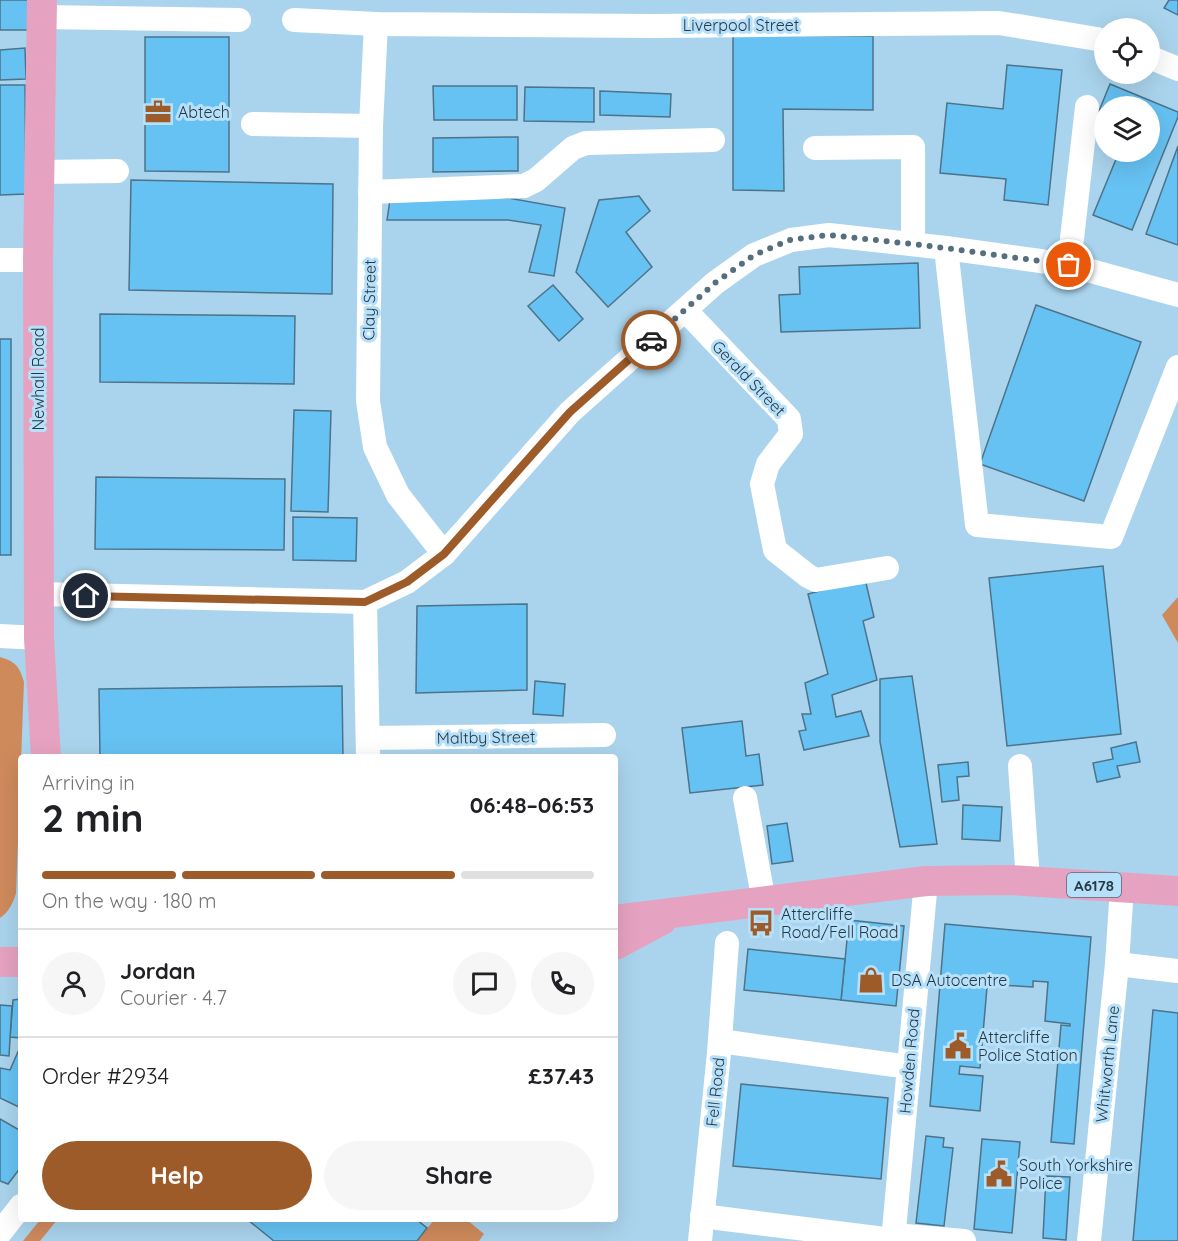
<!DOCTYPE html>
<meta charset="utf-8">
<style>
body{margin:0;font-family:Quicksand,sans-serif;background:#f6f6f6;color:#202124;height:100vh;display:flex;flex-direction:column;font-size:22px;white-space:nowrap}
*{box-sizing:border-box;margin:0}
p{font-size:20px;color:#757577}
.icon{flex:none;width:33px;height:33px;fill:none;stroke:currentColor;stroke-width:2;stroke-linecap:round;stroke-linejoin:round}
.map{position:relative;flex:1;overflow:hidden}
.panel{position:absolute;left:18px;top:754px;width:600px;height:468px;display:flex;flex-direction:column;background:#fff;border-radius:6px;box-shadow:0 6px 24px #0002}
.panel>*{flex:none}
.tools{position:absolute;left:1094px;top:18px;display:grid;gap:12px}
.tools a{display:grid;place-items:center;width:66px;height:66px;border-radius:50%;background:#fff;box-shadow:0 6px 24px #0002;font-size:30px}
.pin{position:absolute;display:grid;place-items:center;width:51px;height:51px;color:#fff;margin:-26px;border:3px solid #fff;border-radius:50%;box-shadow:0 2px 6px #0007}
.courier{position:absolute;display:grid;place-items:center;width:60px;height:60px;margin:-30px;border:4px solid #9e5b2a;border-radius:50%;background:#fff;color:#222;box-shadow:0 2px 8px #0007}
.overview em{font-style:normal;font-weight:700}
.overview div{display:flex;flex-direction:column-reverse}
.overview{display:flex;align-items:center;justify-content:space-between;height:102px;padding:0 24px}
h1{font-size:39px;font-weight:700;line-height:45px}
.bar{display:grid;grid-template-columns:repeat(4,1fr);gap:9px 6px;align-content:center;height:72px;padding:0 24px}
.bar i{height:8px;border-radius:4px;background:#e0e0e0}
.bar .current{background:#9e5b2a}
.bar p{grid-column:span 4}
.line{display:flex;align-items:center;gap:15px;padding:0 24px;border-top:2px solid #e0e0e0}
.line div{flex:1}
.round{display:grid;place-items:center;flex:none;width:63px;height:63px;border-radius:32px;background:#f6f6f6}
.cta{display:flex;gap:12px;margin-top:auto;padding:12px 24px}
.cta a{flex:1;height:69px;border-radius:36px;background:#9e5b2a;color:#fff;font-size:24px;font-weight:700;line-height:69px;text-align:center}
.cta a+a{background:#f6f6f6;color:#202124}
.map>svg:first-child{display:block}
.green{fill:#cf8a5c}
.building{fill:#66c2f3;stroke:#4c7389;stroke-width:1.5}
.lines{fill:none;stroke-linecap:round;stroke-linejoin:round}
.minor{stroke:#fff;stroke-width:24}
.major{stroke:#e6a3c1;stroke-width:30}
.done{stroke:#566f7e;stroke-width:6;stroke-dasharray:0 10.8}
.route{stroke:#9e5b2a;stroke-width:8}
.labels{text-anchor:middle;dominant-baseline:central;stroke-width:6;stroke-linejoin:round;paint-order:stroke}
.shield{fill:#b7e1fa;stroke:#536b7a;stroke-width:1.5}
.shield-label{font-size:15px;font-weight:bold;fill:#283943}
.street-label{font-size:16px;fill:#283943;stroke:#b7e1fa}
.poi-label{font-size:16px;fill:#283943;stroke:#b7e1fa;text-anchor:start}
</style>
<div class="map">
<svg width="1178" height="1241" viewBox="0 0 1178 1241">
<rect width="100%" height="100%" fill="#aad4ed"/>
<g class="green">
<polygon points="1178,597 1178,643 1162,615"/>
<path d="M0 657C16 662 19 666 24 682L16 893C13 903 9 912 0 918Z"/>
<polygon points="40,1220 57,1220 40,1241 23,1241"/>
<polygon points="434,1220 467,1220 484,1234 479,1241 417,1241"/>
</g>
<g class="building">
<rect x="0" y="0" width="29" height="30"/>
<polygon points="1169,0 1178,0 1178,15 1164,8"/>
<polygon points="733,36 873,36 873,110 783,109 784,191 733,190"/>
<polygon points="145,37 229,37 229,172 145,171"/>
<polygon points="25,48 26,79 0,80 0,50"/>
<polygon points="1007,65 1062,70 1048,205 1004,200 1006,179 940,173 947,103 1003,109"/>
<polygon points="1110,84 1178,112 1178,117 1132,230 1093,215 1119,152 1149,152 1149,106 1104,106 1104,113 1099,111"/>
<polygon points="0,85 25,85 26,194 0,195"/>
<polygon points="433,86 517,86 517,120 434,120"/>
<polygon points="525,87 594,88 594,122 524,121"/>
<polygon points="600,91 671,94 670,117 600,115"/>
<polygon points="1104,126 1104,142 1098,140"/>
<polygon points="518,137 518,171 433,172 433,138"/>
<polygon points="1178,146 1178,245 1146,234"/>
<polygon points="131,180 333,184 332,294 129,290"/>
<polygon points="639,196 650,211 626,232 652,267 608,307 576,272 599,200"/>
<polygon points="508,198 565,208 554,276 529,272 541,225 508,220 387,220 390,200"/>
<polygon points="918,263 920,328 781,332 779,295 800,294 799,267"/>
<polygon points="553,285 583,319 559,341 528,306"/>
<polygon points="1036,305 1141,342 1084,501 980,464"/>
<polygon points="100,314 295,316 294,384 100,382"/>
<rect x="0" y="339" width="11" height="216"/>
<polygon points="294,410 331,411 328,512 291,511"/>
<polygon points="96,477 285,479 284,550 95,549"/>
<polygon points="293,517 357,518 356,561 293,560"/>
<polygon points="1103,566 1121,734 1007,746 989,578"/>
<polygon points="865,579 874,617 863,621 877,680 832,695 836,717 861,711 869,736 804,750 799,731 806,730 802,714 811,714 805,683 828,674 808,594"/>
<polygon points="527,604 527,690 416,693 417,606"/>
<polygon points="912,676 937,844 900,847 880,742 880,679"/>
<polygon points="535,681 565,684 563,716 533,714"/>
<polygon points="342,686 343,758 100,758 99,689"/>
<polygon points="742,721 746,756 759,754 763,785 690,793 682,728"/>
<polygon points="1136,742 1140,762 1117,766 1120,777 1097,782 1093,763 1113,759 1111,748"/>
<polygon points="968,762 969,776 957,777 959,800 942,802 938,765"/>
<polygon points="963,805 1002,807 1000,841 962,839"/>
<polygon points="787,823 793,861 772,864 767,826"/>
<polygon points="849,920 904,926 896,1006 841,1000"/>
<polygon points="945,924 1091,937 1074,1144 1051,1142 1061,1025 1070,1026 1070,1024 1045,1021 1048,982 1033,981 1033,987 999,985 1000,977 988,976 980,1068 960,1066 959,1074 983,1076 980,1111 930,1106"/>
<polygon points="748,949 845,959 841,1000 744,990"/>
<polygon points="21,999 21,1038 10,1037 13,1000"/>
<polygon points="0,1005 12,1006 9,1056 0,1055"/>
<polygon points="1153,1010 1178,1013 1178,1241 1133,1241"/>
<polygon points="21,1045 21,1108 0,1098 0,1068 10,1070"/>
<polygon points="741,1084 888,1098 881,1179 733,1166"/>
<polygon points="0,1119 21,1131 21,1167 8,1184 0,1181"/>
<polygon points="926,1136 944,1138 943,1147 953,1148 944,1226 916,1223"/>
<polygon points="982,1139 1020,1142 1012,1233 974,1229"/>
<polygon points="1046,1176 1070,1177 1066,1240 1043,1238"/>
<polygon points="248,1220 417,1220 427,1228 417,1241 274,1241"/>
</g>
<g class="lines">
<g class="minor">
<polyline points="41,17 239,20"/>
<polyline points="294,20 376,24 653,26 999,23 1097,39 1104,42"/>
<polyline points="376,24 371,126 368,401 375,447 398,495 444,554"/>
<polyline points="1149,57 1178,69"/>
<polyline points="253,124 371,126"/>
<polyline points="815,148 913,147 913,244"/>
<polyline points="39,172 117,171"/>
<polyline points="370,192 524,186 536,180 573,148 586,143 713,140"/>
<polyline points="946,248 977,525 1111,537 1178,367"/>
<polyline points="0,260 38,260"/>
<polyline points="1069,265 1087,107"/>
<polyline points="685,310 789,419 791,434 768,464 762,484 775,550 808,576 816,580 887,568"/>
<polyline points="39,594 365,602 407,582 444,554 570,412 715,283 754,255 791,240 829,235 946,248 1069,265 1178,295"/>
<polyline points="365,602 368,758"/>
<polyline points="0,636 39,638"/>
<polyline points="368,738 604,735"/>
<polyline points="1020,766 1028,881"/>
<polyline points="745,798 764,902"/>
<polyline points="1117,964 1178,971"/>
<polyline points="720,1041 909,1067"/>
<polyline points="702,1216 893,1240"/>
<polyline points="0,1233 21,1206"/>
<polyline points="894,1235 964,1241"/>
<polyline points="700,1241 719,1053 727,943"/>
<polyline points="893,1241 926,881"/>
<polyline points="1089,1241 1117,964 1122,887"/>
</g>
<g class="major">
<polyline points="42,0 38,260 39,638 46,758"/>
<polyline points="615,920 926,881 1010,880 1178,891"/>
<polyline points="615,945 662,920"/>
<polyline points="0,962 21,962"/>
</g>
</g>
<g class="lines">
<polyline class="done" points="651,340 715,283 754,255 790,240 829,235 930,246 1069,265"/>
<polyline class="route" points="86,596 365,602 407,582 444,554 570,412 651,340"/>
</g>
<defs>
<g id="office-bare" transform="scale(2.07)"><path d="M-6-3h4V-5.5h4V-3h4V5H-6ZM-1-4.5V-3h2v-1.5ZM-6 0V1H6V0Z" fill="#9e5b2a" stroke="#b7e1fa" stroke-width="2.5" paint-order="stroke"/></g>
<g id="bus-bare" transform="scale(2.07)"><path d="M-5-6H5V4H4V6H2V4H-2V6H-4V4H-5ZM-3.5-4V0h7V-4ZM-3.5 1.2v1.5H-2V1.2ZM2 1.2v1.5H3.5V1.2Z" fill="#9e5b2a" stroke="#b7e1fa" stroke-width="2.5" paint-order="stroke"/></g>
<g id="shop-bare" transform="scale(2.07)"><path d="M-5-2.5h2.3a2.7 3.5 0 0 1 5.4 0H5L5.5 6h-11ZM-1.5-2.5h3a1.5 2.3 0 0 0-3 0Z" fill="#9e5b2a" stroke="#b7e1fa" stroke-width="2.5" paint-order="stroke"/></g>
<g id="civic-bare" transform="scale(2.07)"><path d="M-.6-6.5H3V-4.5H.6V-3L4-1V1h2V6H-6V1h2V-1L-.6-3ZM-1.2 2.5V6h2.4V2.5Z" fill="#9e5b2a" stroke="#b7e1fa" stroke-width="2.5" paint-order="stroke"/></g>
</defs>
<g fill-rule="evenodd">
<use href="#office-bare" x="158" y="112"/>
<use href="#bus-bare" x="761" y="923"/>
<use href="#shop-bare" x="871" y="980"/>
<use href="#civic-bare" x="958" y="1046"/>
<use href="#civic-bare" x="999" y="1174"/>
</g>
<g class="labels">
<rect class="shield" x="1067" y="873" width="54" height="24" rx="4.5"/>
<g class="shield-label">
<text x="1094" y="885">A6178</text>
</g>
<g class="street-label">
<text x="741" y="25">Liverpool Street</text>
<text transform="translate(369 300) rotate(-89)">Clay Street</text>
<text transform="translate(749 378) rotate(46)">Gerald Street</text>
<text transform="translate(38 379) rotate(-90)">Newhall Road</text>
<text transform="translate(486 737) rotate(-1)">Maltby Street</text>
<text transform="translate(909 1061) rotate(-85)">Howden Road</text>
<text transform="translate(1107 1064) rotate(-84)">Whitworth Lane</text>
<text transform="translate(715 1092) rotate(-84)">Fell Road</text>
</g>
<g class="poi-label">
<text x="178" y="112">Abtech</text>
<text x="781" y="914">Attercliffe<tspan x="781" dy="18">Road/Fell Road</tspan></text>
<text x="891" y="980">DSA Autocentre</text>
<text x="978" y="1037">Attercliffe<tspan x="978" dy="18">Police Station</tspan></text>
<text x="1019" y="1165">South Yorkshire<tspan x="1019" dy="18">Police</tspan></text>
</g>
</g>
</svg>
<div class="tools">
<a><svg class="icon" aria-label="locate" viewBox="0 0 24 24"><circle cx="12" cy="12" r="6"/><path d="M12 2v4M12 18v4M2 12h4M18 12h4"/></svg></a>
<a><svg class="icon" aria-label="layers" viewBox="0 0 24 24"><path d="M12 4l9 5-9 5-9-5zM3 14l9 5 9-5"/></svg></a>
</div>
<div class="pin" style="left:1069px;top:265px;background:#ea580c"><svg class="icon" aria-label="bag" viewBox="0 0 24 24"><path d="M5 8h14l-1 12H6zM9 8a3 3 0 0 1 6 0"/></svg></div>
<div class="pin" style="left:86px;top:596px;background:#1f2937"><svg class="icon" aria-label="home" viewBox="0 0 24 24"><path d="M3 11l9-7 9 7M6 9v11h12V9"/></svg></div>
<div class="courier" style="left:651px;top:340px"><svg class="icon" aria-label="car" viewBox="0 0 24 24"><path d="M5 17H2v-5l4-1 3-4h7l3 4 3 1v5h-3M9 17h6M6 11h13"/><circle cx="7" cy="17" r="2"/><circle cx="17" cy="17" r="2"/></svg></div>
<section class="panel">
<div class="overview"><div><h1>2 min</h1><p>Arriving in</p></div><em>06:48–06:53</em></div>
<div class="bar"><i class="current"></i><i class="current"></i><i class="current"></i><i></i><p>On the way · 180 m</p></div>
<div class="line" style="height:108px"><a class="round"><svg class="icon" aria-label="person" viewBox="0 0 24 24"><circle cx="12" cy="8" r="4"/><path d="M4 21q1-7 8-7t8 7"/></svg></a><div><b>Jordan</b><p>Courier · 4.7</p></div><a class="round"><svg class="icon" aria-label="chat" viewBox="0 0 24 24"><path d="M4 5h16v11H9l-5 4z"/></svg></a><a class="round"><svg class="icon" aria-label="phone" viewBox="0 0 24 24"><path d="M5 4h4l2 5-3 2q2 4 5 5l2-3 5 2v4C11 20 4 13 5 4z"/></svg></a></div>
<div class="line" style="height:78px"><div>Order #2934</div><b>£37.43</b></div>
<div class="cta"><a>Help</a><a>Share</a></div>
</section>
</div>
